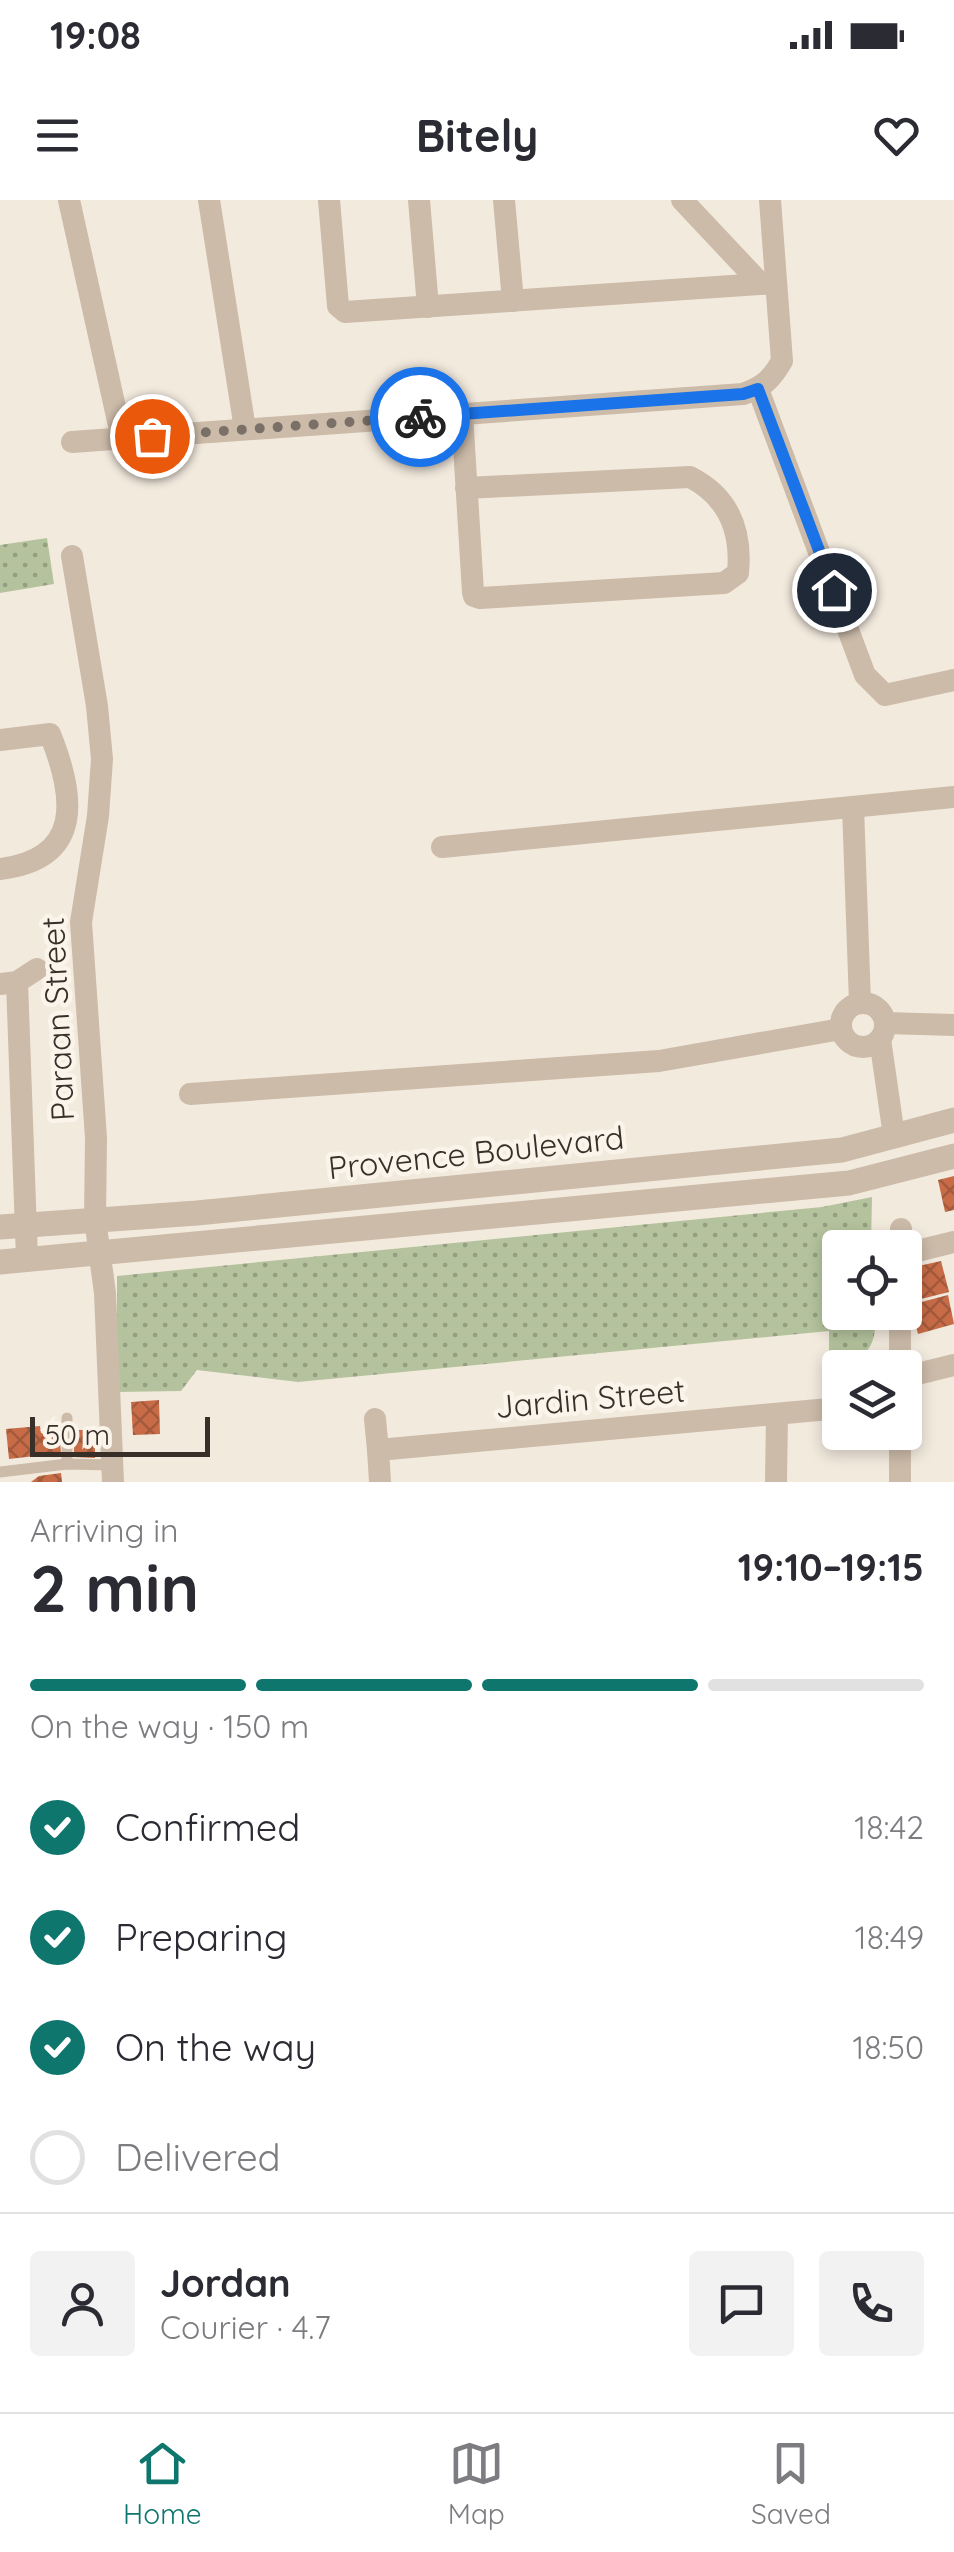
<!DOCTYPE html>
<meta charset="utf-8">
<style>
body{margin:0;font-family:Quicksand,sans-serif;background:#f2f2f3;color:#2b2b33;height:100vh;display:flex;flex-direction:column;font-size:38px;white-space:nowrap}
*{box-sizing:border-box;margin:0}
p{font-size:32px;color:#7c7c81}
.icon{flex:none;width:55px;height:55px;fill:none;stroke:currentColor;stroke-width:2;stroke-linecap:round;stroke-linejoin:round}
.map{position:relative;height:1282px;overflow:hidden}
.side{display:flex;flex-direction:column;background:#fff;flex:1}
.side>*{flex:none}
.controls{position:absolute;left:822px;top:1030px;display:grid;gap:20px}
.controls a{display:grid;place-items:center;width:100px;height:100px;border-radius:10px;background:#fff;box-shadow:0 5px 15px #0003;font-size:50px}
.scale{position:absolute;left:30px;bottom:25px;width:180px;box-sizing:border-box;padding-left:10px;border:5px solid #392f29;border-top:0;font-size:28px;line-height:35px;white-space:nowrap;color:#392f29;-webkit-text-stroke:8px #faf4ea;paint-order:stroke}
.pin{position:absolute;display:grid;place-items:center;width:85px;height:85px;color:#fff;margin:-42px;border:5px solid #fff;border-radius:50%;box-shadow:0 2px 10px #0007}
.courier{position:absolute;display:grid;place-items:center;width:100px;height:100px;margin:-50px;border:8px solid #1a73e8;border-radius:50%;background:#fff;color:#222;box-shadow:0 2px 12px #0007}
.overview em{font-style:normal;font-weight:800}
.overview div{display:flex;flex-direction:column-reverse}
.overview{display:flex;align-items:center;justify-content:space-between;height:170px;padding:0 30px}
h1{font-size:65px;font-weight:800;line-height:75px}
.bar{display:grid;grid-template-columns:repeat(4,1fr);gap:15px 10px;align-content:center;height:120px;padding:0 30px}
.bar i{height:12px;border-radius:8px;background:#e1e1e2}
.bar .on{background:#0f766e}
.bar p{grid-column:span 4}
.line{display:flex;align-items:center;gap:25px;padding:0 30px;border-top:2px solid #e1e1e2}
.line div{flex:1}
.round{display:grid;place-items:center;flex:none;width:105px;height:105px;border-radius:10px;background:#f2f2f3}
ol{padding:0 30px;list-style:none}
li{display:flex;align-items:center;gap:30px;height:110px}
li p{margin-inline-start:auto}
li .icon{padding:10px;border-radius:50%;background:#0f766e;color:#fff;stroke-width:4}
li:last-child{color:#7c7c81}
li i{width:55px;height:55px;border:5px solid #e1e1e2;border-radius:50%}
.status{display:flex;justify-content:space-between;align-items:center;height:70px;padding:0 50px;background:#fff;direction:ltr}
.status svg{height:28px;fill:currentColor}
header{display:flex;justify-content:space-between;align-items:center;height:130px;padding:0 30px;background:#fff;font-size:45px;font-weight:800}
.tabs{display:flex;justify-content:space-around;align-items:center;height:140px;border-top:2px solid #e1e1e2;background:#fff;font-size:28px;color:#7c7c81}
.tabs a{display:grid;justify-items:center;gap:5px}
.tabs .on{color:#0f766e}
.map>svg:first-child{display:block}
.grass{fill:url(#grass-dots)}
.building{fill:url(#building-cross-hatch)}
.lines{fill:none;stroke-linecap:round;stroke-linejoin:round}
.service{stroke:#ccbba9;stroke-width:11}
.minor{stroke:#ccbba9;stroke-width:22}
.tertiary{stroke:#ccbba9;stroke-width:25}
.done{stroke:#7a7068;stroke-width:10;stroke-dasharray:0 18}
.route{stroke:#1a73e8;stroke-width:12}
.labels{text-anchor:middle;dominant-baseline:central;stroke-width:9;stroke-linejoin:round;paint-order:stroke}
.street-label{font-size:32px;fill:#392f29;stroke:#faf4ea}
</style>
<div class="status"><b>19:08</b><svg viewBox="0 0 49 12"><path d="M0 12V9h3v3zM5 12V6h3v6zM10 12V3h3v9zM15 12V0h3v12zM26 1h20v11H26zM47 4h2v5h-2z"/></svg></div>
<header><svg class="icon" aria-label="menu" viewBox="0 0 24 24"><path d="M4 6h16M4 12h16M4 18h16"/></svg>Bitely<svg class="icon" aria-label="heart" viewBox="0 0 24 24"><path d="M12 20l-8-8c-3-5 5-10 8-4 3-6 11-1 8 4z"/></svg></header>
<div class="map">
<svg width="954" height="1282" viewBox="0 0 954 1282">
<defs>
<pattern id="grass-dots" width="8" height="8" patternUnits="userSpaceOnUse" patternTransform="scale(2.5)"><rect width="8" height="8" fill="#b4c39d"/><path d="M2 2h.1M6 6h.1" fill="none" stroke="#939f80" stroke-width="1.8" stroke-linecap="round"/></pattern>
<pattern id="building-cross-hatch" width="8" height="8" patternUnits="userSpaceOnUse" patternTransform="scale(2.5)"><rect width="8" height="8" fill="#c86c47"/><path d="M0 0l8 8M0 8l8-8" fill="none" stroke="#a3593b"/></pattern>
</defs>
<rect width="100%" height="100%" fill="#f3eade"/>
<g class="grass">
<polygon points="47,338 54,384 0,393 0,345"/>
<path d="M872 997 871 1047 840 1048V1112L875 1113C878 1155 860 1158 829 1176V1131L298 1182 197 1170 181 1191 117 1192V1076L822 1007Z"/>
</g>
<g class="building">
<polygon points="954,976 954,1010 945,1012 938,980"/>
<polygon points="941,1061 949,1092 905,1103 905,1069"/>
<polygon points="948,1095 954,1124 918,1134 910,1105"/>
<polygon points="159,1200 160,1234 133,1235 131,1202"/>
<polygon points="40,1226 41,1233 59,1231 61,1253 9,1259 6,1229"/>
<polygon points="74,1230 95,1230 95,1258 74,1257"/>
<polygon points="61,1273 62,1282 31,1282 39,1276"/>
</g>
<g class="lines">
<g class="service">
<polyline points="67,1218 67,1264"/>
<polyline points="0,1272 67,1264 112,1265"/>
</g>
<g class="minor">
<polyline points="69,0 122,239"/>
<polyline points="209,0 245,229"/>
<polyline points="329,0 338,106 345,112 776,83"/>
<polyline points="419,0 428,107"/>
<polyline points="504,0 513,101"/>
<polyline points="682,0 761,84"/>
<polyline points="758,189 865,475 885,495 954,480"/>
<path d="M462 214 473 392 474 396 480 398 724 383 738 373C742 331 729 297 690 277L466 288"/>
<path d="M72 242 743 194C763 187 771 180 782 161L770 0"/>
<polyline points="72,356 97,506 102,559 98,616 81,722 96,938 95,1019 105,1093 113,1282"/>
<path d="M0 540 50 534C75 596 84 659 0 669"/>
<polyline points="853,607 860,803"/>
<polyline points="442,647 954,597"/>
<polyline points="17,782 27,1059"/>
<polyline points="0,784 17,782 37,769"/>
<circle cx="863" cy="825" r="22"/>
<polyline points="885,823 954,825"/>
<polyline points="880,839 894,936"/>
<polyline points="190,894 659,861 841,829"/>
<polyline points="901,1048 901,1029"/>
<polyline points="905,1054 954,1042"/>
<polyline points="900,1168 900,1112"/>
<polyline points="905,1177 954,1165"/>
<polyline points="375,1219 378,1250"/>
<polyline points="380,1282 378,1250 840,1208"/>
<polyline points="776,1282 777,1214"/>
<polyline points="900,1282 900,1232"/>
</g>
<g class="tertiary">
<polyline points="0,1027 197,1013 842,950 954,920"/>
<polyline points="0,1062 849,983 954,956"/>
</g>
</g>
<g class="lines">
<polyline class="done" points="152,236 420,217"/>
<polyline class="route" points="420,217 743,194 758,189 834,390"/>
</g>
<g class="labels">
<g class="street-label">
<text transform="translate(57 819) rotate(-93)">Paraan Street</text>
<text transform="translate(476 952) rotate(-6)">Provence Boulevard</text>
<text transform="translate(590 1198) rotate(-5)">Jardin Street</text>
</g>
</g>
</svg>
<div class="controls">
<a><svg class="icon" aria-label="locate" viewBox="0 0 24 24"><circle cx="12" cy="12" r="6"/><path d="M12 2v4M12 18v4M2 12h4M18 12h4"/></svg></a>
<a><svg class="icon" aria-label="layers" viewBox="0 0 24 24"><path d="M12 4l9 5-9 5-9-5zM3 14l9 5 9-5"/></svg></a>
</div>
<div class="scale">50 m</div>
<div class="pin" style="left:152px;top:236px;background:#ea580c"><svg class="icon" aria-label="bag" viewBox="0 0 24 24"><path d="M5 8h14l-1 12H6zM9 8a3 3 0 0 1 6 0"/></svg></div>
<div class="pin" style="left:834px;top:390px;background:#1f2937"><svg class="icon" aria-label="home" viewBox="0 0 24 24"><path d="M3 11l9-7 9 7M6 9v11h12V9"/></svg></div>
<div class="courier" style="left:420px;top:217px"><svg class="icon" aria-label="bike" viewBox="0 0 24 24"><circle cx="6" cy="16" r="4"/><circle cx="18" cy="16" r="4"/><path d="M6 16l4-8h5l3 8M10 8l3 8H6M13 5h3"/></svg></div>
</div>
<section class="side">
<div class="overview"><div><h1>2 min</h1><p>Arriving in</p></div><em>19:10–19:15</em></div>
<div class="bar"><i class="on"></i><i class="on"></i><i class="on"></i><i></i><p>On the way · 150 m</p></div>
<ol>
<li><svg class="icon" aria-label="check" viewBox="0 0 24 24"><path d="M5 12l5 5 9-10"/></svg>Confirmed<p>18:42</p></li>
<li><svg class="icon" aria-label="check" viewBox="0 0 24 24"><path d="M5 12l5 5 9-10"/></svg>Preparing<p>18:49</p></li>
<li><svg class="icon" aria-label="check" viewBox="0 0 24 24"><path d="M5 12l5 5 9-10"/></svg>On the way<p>18:50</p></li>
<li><i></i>Delivered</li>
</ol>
<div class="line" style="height:180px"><a class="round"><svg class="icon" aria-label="person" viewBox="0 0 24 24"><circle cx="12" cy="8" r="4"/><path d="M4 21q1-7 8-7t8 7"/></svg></a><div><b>Jordan</b><p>Courier · 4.7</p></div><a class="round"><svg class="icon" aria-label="chat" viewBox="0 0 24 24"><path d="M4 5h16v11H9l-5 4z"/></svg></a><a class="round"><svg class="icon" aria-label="phone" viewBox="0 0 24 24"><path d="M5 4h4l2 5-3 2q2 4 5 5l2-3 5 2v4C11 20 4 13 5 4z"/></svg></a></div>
</section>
<nav class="tabs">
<a class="on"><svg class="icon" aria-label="home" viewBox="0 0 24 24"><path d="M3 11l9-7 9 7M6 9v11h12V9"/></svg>Home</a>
<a><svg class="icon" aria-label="map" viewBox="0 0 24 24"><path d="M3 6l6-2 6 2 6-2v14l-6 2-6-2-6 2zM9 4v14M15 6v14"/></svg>Map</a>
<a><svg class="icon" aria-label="saved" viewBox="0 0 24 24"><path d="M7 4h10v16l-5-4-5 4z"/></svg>Saved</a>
</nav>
